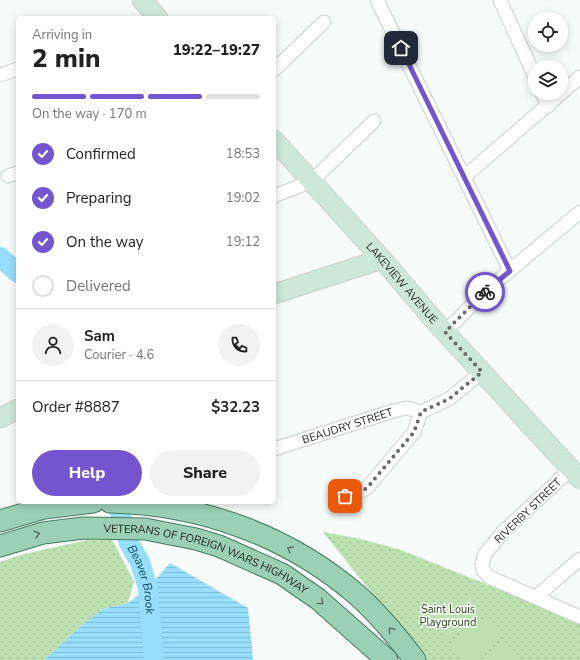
<!DOCTYPE html>
<meta charset="utf-8">
<style>
body{margin:0;font-family:"Nunito Sans",sans-serif;background:#f2f2f2;color:#222;height:100vh;display:flex;flex-direction:column;font-size:15px;white-space:nowrap}
*{box-sizing:border-box;margin:0}
p{font-size:13px;color:#767676}
.icon{flex:none;width:22px;height:22px;fill:none;stroke:currentColor;stroke-width:2;stroke-linecap:round;stroke-linejoin:round}
.map{position:relative;flex:1;overflow:hidden}
.panel{position:absolute;left:16px;top:16px;width:260px;height:488px;display:flex;flex-direction:column;background:#fff;border-radius:6px;box-shadow:0 2px 10px #0003}
.panel>*{flex:none}
.fabs{position:absolute;left:528px;top:12px;display:grid;gap:8px}
.fabs a{display:grid;place-items:center;width:40px;height:40px;border-radius:50%;background:#fff;box-shadow:0 2px 10px #0003;font-size:20px}
.pin{position:absolute;display:grid;place-items:center;width:34px;height:34px;color:#fff;margin:-17px;border-radius:8px;box-shadow:0 2px 6px #0006}
.courier{position:absolute;display:grid;place-items:center;width:40px;height:40px;margin:-20px;border:3px solid #7255cf;border-radius:50%;background:#fff;color:#222;box-shadow:0 1px 5px #0007}
.summary em{font-style:normal;font-weight:800}
.summary div{display:flex;flex-direction:column-reverse}
.summary{display:flex;align-items:center;justify-content:space-between;height:68px;padding:0 16px}
h1{font-size:26px;font-weight:800;line-height:30px}
.bar{display:grid;grid-template-columns:repeat(4,1fr);gap:6px 4px;align-content:center;height:48px;padding:0 16px}
.bar i{height:5px;border-radius:3px;background:#e0e0e0}
.bar .selected{background:#7255cf}
.bar p{grid-column:span 4}
.line{display:flex;align-items:center;gap:10px;padding:0 16px;border-top:1px solid #e0e0e0}
.line div{flex:1}
.round{display:grid;place-items:center;flex:none;width:42px;height:42px;border-radius:21px;background:#f2f2f2}
ol{padding:0 16px;list-style:none}
li{display:flex;align-items:center;gap:12px;height:44px}
li p{margin-inline-start:auto}
li .icon{padding:4px;border-radius:50%;background:#7255cf;color:#fff;stroke-width:4}
li:last-child{color:#767676}
li i{width:22px;height:22px;border:2px solid #e0e0e0;border-radius:50%}
.action{display:flex;gap:8px;margin-top:auto;padding:8px 16px}
.action a{flex:1;height:46px;border-radius:24px;background:#7255cf;color:#fff;font-size:16px;font-weight:800;line-height:46px;text-align:center}
.action a+a{background:#f2f2f2;color:#222}
.map>svg:first-child{display:block}
.park{fill:url(#park-dots)}
.pitch{fill:#bde1b0}
.water{fill:url(#water-rules)}
.lines{fill:none;stroke-linecap:round;stroke-linejoin:round}
.river{stroke:#96defb;stroke-width:20}
.street-casing{stroke:#cbcfce;stroke-width:15}
.secondary-casing{stroke:#cbcfce;stroke-width:21}
.primary-casing{stroke:#447d61;stroke-width:23}
.street{stroke:#fff;stroke-width:13}
.secondary{stroke:#cde7da;stroke-width:19}
.primary{stroke:#9bd0b5;stroke-width:21}
.oneway{stroke:#5c786a}
.done{stroke:#6a6c6c;stroke-width:4;stroke-dasharray:0 7.2}
.route{stroke:#7255cf;stroke-width:5}
.labels{text-anchor:middle;dominant-baseline:central;stroke-width:3;stroke-linejoin:round;paint-order:stroke}
.street-label{font-size:11px;fill:#1e1f1f;stroke:#fff}
.park-label{font-size:11px;fill:#214511;stroke:#fff}
.water-label{font-size:12px;font-style:italic;fill:#0d4b5e;stroke:#fff}
</style>
<div class="map">
<svg width="580" height="660" viewBox="0 0 580 660">
<defs>
<pattern id="park-dots" width="8" height="8" patternUnits="userSpaceOnUse"><rect width="8" height="8" fill="#bde1b0"/><path d="M2 2h.1M6 6h.1" fill="none" stroke="#a2c197" stroke-width="1.8" stroke-linecap="round"/></pattern>
<pattern id="water-rules" width="6" height="5" patternUnits="userSpaceOnUse"><rect width="6" height="5" fill="#96defb"/><path d="M0 2.5h6" fill="none" stroke="#81bed7"/></pattern>
</defs>
<rect width="100%" height="100%" fill="#f7fbfa"/>
<g class="park">
<polygon points="323,532 361,539 401,550 580,622 580,660 425,660"/>
<polygon points="88,540 112,540 134,581 128,603 103,609 82,625 44,660 0,660 0,562 24,554"/>
</g>
<g class="pitch">
<polygon points="468,594 483,615 447,641 432,620"/>
<polygon points="485,617 501,638 473,660 462,660 450,644"/>
<polygon points="504,642 518,660 480,660"/>
</g>
<polygon class="water" points="170,563 248,608 253,660 44,660 82,625 103,609 128,603 148,588"/>
<g class="lines">
<g class="river">
<polyline points="0,257 18,273"/>
<path id="s1" d="M117 502 129 543 140 562 148 588 154 660"/>
</g>
<g class="street-casing">
<g id="street">
<polyline points="377,0 510,271"/>
<polyline points="500,0 535,77"/>
<polyline points="274,70 324,22"/>
<polyline points="0,75 18,69"/>
<polyline points="542,93 548,106"/>
<polyline points="8,176 18,173"/>
<polyline points="464,177 580,77"/>
<polyline points="274,196 312,181 374,121"/>
<polyline points="445,332 490,287 580,212"/>
<path id="s2" d="M274 449 393 411 407 408 421 412"/>
<polyline points="571,469 503,532 485,554 482,564 483,570 489,577 580,617"/>
<polyline points="345,496 358,493 367,488 414,432 421,412 449,399 482,372"/>
<polyline points="536,597 580,559"/>
</g>
</g>
<g class="secondary-casing">
<g id="secondary">
<polyline points="142,0 158,18"/>
<path id="s3" d="M274 140 382 259 433 319 580 479"/>
<polyline points="274,294 382,259"/>
<polyline points="0,418 18,409"/>
</g>
</g>
<g class="primary-casing">
<g id="primary">
<path d="M110 502C200 504 287 535 356 594 379 614 397 637 415 660"/>
<polyline points="0,521 44,508 93,502"/>
<path id="s4" d="M0 546 43 533 83 528 145 529 196 539 219 546 282 574 318 599 387 660"/>
</g>
</g>
<use href="#street" class="street"/>
<use href="#secondary" class="secondary"/>
<use href="#primary" class="primary"/>
</g>
<defs><path id="oneway-chevron" d="M-2-3.5L2.5 0L-2 3.5" fill="none" stroke-width="1.6" stroke-linecap="round" stroke-linejoin="round"/></defs>
<g class="oneway">
<use href="#oneway-chevron" transform="translate(37 534) rotate(-16)"/>
<use href="#oneway-chevron" transform="translate(290 549) rotate(-150)"/>
<use href="#oneway-chevron" transform="translate(321 602) rotate(39)"/>
<use href="#oneway-chevron" transform="translate(391 630) rotate(-130)"/>
</g>
<g class="lines">
<polyline class="done" points="345,496 358,493 367,488 414,432 421,412 449,399 482,372 445,332 485,292"/>
<polyline class="route" points="401,48 510,271 485,292"/>
</g>
<g class="labels">
<g class="street-label">
<text stroke="none"><textPath href="#s3" startOffset="192">LAKEVIEW AVENUE</textPath></text>
<text stroke="none"><textPath href="#s2" startOffset="77">BEAUDRY STREET</textPath></text>
<text transform="translate(528 511) rotate(-44)">RIVERBY STREET</text>
<text stroke="none"><textPath href="#s4" startOffset="214">VETERANS OF FOREIGN WARS HIGHWAY</textPath></text>
</g>
<g class="park-label">
<text x="448" y="609">Saint Louis<tspan x="448" dy="13">Playground</tspan></text>
</g>
<g class="water-label">
<text stroke="none"><textPath href="#s1" startOffset="82">Beaver Brook</textPath></text>
</g>
</g>
</svg>
<div class="fabs">
<a><svg class="icon" aria-label="locate" viewBox="0 0 24 24"><circle cx="12" cy="12" r="6"/><path d="M12 2v4M12 18v4M2 12h4M18 12h4"/></svg></a>
<a><svg class="icon" aria-label="layers" viewBox="0 0 24 24"><path d="M12 4l9 5-9 5-9-5zM3 14l9 5 9-5"/></svg></a>
</div>
<div class="pin" style="left:345px;top:496px;background:#ea580c"><svg class="icon" aria-label="bag" viewBox="0 0 24 24"><path d="M5 8h14l-1 12H6zM9 8a3 3 0 0 1 6 0"/></svg></div>
<div class="pin" style="left:401px;top:48px;background:#1f2937"><svg class="icon" aria-label="home" viewBox="0 0 24 24"><path d="M3 11l9-7 9 7M6 9v11h12V9"/></svg></div>
<div class="courier" style="left:485px;top:292px"><svg class="icon" aria-label="bike" viewBox="0 0 24 24"><circle cx="6" cy="16" r="4"/><circle cx="18" cy="16" r="4"/><path d="M6 16l4-8h5l3 8M10 8l3 8H6M13 5h3"/></svg></div>
<section class="panel">
<div class="summary"><div><h1>2 min</h1><p>Arriving in</p></div><em>19:22–19:27</em></div>
<div class="bar"><i class="selected"></i><i class="selected"></i><i class="selected"></i><i></i><p>On the way · 170 m</p></div>
<ol>
<li><svg class="icon" aria-label="check" viewBox="0 0 24 24"><path d="M5 12l5 5 9-10"/></svg>Confirmed<p>18:53</p></li>
<li><svg class="icon" aria-label="check" viewBox="0 0 24 24"><path d="M5 12l5 5 9-10"/></svg>Preparing<p>19:02</p></li>
<li><svg class="icon" aria-label="check" viewBox="0 0 24 24"><path d="M5 12l5 5 9-10"/></svg>On the way<p>19:12</p></li>
<li><i></i>Delivered</li>
</ol>
<div class="line" style="height:72px"><a class="round"><svg class="icon" aria-label="person" viewBox="0 0 24 24"><circle cx="12" cy="8" r="4"/><path d="M4 21q1-7 8-7t8 7"/></svg></a><div><b>Sam</b><p>Courier · 4.6</p></div><a class="round"><svg class="icon" aria-label="phone" viewBox="0 0 24 24"><path d="M5 4h4l2 5-3 2q2 4 5 5l2-3 5 2v4C11 20 4 13 5 4z"/></svg></a></div>
<div class="line" style="height:52px"><div>Order #8887</div><b>$32.23</b></div>
<div class="action"><a>Help</a><a>Share</a></div>
</section>
</div>
